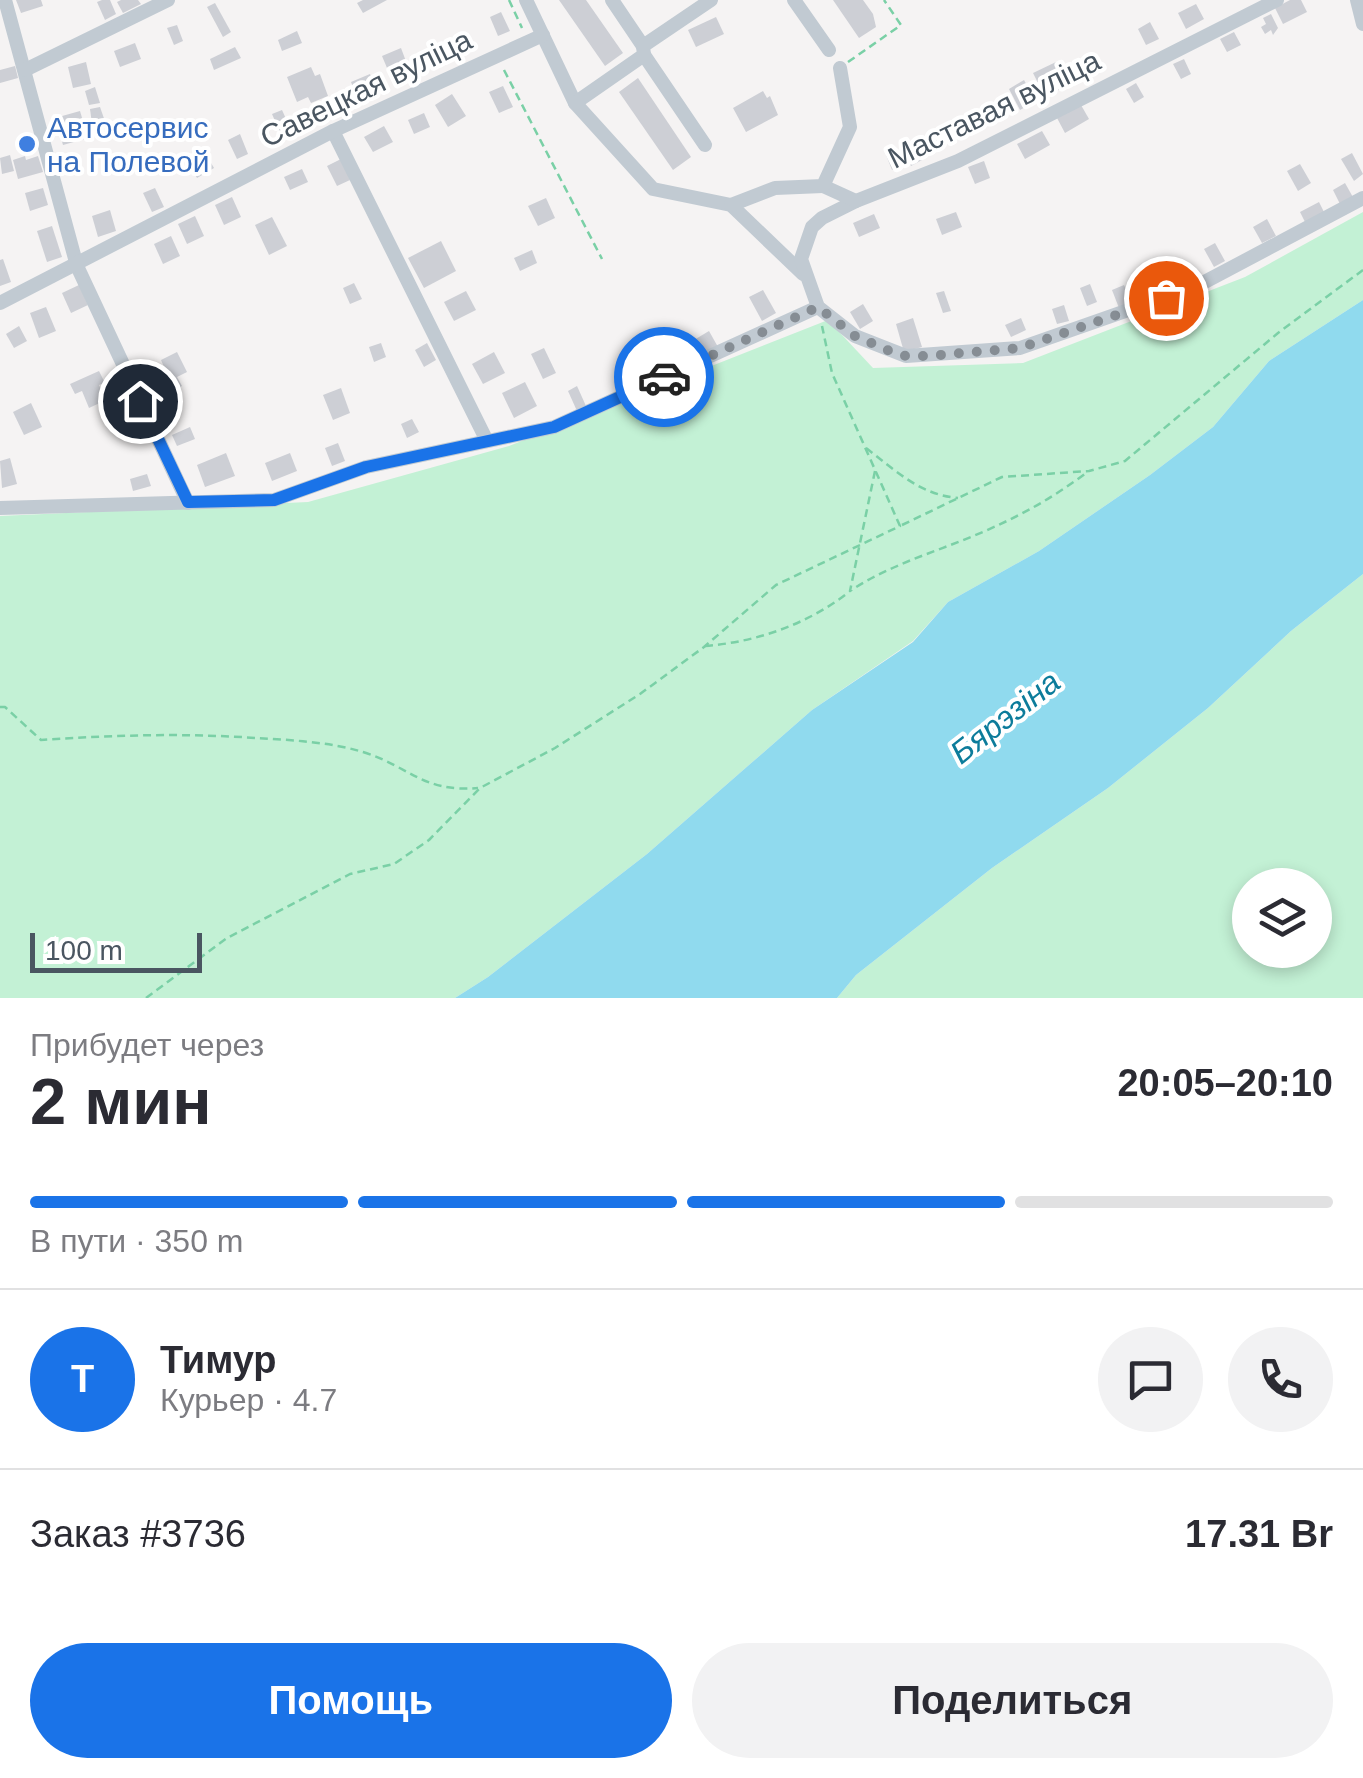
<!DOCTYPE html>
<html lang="ru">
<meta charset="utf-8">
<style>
body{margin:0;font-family:Helvetica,sans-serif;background:#f2f2f3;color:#2b2b33;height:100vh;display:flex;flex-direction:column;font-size:38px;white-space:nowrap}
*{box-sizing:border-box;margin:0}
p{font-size:32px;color:#7c7c81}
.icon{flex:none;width:55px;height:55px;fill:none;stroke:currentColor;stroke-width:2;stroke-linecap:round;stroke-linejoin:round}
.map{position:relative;height:998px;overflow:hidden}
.details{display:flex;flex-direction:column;background:#fff;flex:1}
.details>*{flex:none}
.buttons{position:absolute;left:1232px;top:868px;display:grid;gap:20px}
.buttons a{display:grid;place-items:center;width:100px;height:100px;border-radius:50%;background:#fff;box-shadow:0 5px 15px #0003;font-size:50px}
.scale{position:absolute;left:30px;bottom:25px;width:172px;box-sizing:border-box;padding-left:10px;border:5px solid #4a5661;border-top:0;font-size:28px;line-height:35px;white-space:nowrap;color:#4a5661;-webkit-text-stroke:8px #fff;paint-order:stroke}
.pin{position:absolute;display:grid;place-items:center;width:85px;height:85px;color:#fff;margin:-42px;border:5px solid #fff;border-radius:50%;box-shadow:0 2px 10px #0007}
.courier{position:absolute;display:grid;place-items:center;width:100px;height:100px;margin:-50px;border:8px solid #1a73e8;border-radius:50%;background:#fff;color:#222;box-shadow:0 2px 12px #0007}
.head em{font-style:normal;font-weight:800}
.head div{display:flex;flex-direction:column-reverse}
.head{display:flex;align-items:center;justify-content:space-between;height:170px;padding:0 30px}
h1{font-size:65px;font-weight:800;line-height:75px}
.bar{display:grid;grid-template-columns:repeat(4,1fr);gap:15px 10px;align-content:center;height:120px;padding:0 30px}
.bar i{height:12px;border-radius:8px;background:#e1e1e2}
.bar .current{background:#1a73e8}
.bar p{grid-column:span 4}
.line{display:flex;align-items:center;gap:25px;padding:0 30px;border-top:2px solid #e1e1e2}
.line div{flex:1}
.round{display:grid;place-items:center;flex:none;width:105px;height:105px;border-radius:52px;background:#f2f2f3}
.primary-button{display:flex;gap:20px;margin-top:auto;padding:20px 30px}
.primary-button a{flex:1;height:115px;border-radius:60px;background:#1a73e8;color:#fff;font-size:40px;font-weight:800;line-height:115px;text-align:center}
.primary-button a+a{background:#f2f2f3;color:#2b2b33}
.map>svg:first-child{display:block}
.green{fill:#c3f1d5;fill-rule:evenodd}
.water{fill:#90daee}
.building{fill:#cdcfd5}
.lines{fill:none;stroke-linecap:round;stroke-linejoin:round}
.path{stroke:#7ad0a6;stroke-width:2.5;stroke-dasharray:8 5;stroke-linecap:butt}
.minor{stroke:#c1cad2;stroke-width:14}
.done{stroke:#868d94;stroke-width:10;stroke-dasharray:0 18}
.route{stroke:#1a73e8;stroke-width:12}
.shop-dot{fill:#3f7fe0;stroke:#fff;stroke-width:4}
.labels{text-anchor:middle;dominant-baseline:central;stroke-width:8;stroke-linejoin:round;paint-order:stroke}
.street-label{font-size:30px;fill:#4a5661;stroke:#fff}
.shop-label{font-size:30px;fill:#366cbe;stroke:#fff;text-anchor:start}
.water-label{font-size:32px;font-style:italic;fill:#0c7c9b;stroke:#fff}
</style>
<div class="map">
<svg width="1363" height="998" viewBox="0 0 1363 998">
<rect width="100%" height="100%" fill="#f5f3f3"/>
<g class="green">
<polygon points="1363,212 1363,300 1269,361 1213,427 1150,475 1039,551 948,602 913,641 812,710 647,854 488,977 455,998 0,998 0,516 308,502 509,446 828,320 873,368 1023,363 1245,277"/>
<path d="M1363 574V998H837L856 975 992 868 1108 788 1208 708 1291 631ZM1250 885H1315V950H1250Z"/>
</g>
<polygon class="water" points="1363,300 1363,574 1291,631 1208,708 1108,788 992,868 856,975 837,998 455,998 488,977 647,854 812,710 913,642 948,602 1039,551 1150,475 1213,427 1269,361"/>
<g class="building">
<polygon points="16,0 41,0 43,6 21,13"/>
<polygon points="102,0 110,0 116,14 105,20 97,2"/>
<polygon points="121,0 138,0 141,4 123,13 117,2"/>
<polygon points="363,0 387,0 363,13 357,3"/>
<polygon points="559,0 586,0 623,53 605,66"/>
<polygon points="833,0 863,0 873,14 876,27 859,38"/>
<polygon points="1290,0 1301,0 1307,12 1283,24 1275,8"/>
<polygon points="215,3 231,32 223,37 207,7"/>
<polygon points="1196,4 1204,19 1186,29 1178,13"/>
<polygon points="501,12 510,31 498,36 490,17"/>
<polygon points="1271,14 1278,28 1273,35 1271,30 1265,34 1261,27 1266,24 1263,18"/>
<polygon points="716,17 724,34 696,47 688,30"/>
<polygon points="1150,22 1159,39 1146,45 1138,29"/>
<polygon points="177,25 183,41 174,45 167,28"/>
<polygon points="297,31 302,43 282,51 278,40"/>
<polygon points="1234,32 1241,45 1227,52 1220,39"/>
<polygon points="452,41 457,55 436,64 430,50"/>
<polygon points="135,43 141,59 120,67 114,51"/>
<polygon points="235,47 241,58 214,70 210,59"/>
<polygon points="401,48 407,64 390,75 382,56"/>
<polygon points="1184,59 1191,74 1181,79 1173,64"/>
<polygon points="86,62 91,84 73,88 68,67"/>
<polygon points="1056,62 1068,85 1045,97 1033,73"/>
<polygon points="15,66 18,78 0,83 0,70"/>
<polygon points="311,67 315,76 320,74 328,96 311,103 308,97 297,102 287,77"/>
<polygon points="370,74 377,89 357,97 351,82"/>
<polygon points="638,78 691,157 673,170 619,92"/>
<polygon points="1024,80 1036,101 1020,110 1009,89"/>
<polygon points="1136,83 1144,97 1134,103 1126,89"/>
<polygon points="503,86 513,107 499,113 489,92"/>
<polygon points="95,87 100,103 89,105 85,91"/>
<polygon points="763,91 767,98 770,96 778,115 746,132 733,108"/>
<polygon points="452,94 466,116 448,127 435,105"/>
<polygon points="1081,105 1089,119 1065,133 1057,118"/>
<polygon points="100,107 107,127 93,131 90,109"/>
<polygon points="282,110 292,132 282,137 272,114"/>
<polygon points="80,111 88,138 63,145 55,118"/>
<polygon points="424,113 430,127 414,134 408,120"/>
<polygon points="976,114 980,125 957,134 952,123"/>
<polygon points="384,126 393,142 373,152 364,137"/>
<polygon points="1042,131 1050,145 1025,159 1017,144"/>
<polygon points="933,133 939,145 927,151 921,139"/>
<polygon points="240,134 248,154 237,159 228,140"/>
<polygon points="35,135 38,148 20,153 17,140"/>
<polygon points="915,145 922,160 911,166 904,151"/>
<polygon points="204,151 214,168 197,178 187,160"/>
<polygon points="895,151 902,166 892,170 886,155"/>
<polygon points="1352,153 1363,174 1354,181 1341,159"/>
<polygon points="10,155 14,171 2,174 0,158"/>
<polygon points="25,156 26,160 38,156 43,172 18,179 13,160"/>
<polygon points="341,159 350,180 337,186 327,166"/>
<polygon points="984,161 990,178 975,184 968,167"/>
<polygon points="1300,164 1311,183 1298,191 1287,171"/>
<polygon points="302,169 308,182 290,190 284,177"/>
<polygon points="1345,183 1354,199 1341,206 1333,190"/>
<polygon points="43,188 48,205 30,211 25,193"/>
<polygon points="155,188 164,207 152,212 143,193"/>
<polygon points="232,197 241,217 224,225 215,205"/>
<polygon points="546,198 555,218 538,226 528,206"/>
<polygon points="1319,202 1324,212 1305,222 1300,212"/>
<polygon points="110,210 116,231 98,237 92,216"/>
<polygon points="956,212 962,227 942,235 936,219"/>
<polygon points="874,214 880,228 859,237 853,223"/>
<polygon points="195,216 204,236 187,244 178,224"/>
<polygon points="272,217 287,246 269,255 255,225"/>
<polygon points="1267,219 1276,236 1262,243 1253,227"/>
<polygon points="52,226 62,257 47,262 37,231"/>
<polygon points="171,236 180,256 163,264 154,244"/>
<polygon points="441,241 456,271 424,288 408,258"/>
<polygon points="1215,243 1225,261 1214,267 1204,249"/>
<polygon points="532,250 537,263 520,271 514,258"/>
<polygon points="3,259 11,282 0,286 0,260"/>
<polygon points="1173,268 1180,282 1168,288 1161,273"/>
<polygon points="354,283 362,299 350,304 343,288"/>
<polygon points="1090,284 1097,302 1087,306 1080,288"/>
<polygon points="79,285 88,305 71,313 62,293"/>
<polygon points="1124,285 1132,303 1119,308 1112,290"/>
<polygon points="763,290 776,313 762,321 749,297"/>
<polygon points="466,291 476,310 454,321 444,302"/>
<polygon points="944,291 951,311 943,313 936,293"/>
<polygon points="863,304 873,321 860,329 850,312"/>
<polygon points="1064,305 1069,321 1057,324 1052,309"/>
<polygon points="46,307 56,331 39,338 30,313"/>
<polygon points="913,318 922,347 904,352 896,324"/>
<polygon points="1021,318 1026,330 1011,337 1005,325"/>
<polygon points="19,326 27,341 14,348 6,334"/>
<polygon points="709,331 718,347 703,356 694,340"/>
<polygon points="381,343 386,357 374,362 369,347"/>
<polygon points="427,343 436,360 424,367 415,350"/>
<polygon points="544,348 556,373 543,379 531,354"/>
<polygon points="643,350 652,368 628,380 619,362"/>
<polygon points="177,352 187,372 177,377 182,386 174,390 161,360"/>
<polygon points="494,352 505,373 483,384 472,364"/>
<polygon points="99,371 105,383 99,385 106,400 89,408 82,391 75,394 70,384"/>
<polygon points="525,382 537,406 514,418 502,393"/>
<polygon points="577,386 586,406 577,411 568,391"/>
<polygon points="341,388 350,413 333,420 323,395"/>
<polygon points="31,403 42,427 24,435 13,412"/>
<polygon points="412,419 419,432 407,438 401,424"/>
<polygon points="190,427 195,439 177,446 172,435"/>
<polygon points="338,443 345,461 332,466 325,448"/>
<polygon points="226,453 235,476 205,487 197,465"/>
<polygon points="290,453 297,471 272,481 265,463"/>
<polygon points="10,458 17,484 2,488 0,461"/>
<polygon points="147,474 151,486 133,491 130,479"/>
</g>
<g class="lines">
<g class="path">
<polyline points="509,0 522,28"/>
<polyline points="848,62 901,25 884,0"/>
<polyline points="504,70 602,259"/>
<path d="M866 448C895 470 920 495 958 498"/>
<path d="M875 471 850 591C892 563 940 551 985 531 1022 515 1054 497 1086 473"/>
<polyline points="902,525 1002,477 1089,471 1125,461 1278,333 1363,270"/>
<path d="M705 646C757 642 808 624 849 592"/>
<path d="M0 707H5L41 740C114 735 184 733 256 738 291 740 330 742 363 752 409 766 423 793 478 788"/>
<polyline points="146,998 227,938 350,874 394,864 429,840 480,788 555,748 640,694 704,647 776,585 900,526 832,373 822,326"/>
</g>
<g class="minor">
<polyline points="5,0 77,266 188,503"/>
<polyline points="526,0 575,103 653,189 731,205 803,274"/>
<polyline points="612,0 643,46"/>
<polyline points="794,0 829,50"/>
<polyline points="1277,0 958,161 856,201 822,218 812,227 801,259 818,307 855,336 906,356 1020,348 1197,286 1363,198"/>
<polyline points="1357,0 1363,24"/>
<polyline points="644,55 705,145"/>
<polyline points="25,70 168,0"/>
<polyline points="575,103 644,55 643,46 711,0"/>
<polyline points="333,131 487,441"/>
<polyline points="823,186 856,201"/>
<polyline points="731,205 775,188 823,186 850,127 840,68"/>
<polyline points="0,303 333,131 543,35"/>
<polyline points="0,508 274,500 366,467 554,427 818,307"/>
</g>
</g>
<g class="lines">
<polyline class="done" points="664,377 818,307 855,336 892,352 906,356 928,356 1020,348 1166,298"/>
<polyline class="route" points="140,401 188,502 274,500 366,467 554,427 664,377"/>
</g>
<circle class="shop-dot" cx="27" cy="144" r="10"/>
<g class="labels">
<g class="street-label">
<text transform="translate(366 88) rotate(-26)">Савецкая вуліца</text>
<text transform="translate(994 109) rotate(-26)">Маставая вуліца</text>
</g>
<g class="shop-label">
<text x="47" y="127">Автосервис<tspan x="47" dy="34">на Полевой</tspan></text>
</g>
<g class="water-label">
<text transform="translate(1005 717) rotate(-38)">Бярэзіна</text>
</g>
</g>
</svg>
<div class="buttons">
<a><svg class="icon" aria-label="layers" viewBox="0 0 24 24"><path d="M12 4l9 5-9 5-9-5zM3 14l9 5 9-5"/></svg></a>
</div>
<div class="scale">100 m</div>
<div class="pin" style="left:1166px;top:298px;background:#ea580c"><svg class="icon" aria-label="bag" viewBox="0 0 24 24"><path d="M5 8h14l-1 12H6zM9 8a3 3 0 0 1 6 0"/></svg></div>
<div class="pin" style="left:140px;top:401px;background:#1f2937"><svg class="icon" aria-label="home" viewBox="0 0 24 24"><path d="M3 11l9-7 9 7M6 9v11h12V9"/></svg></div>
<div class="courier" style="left:664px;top:377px"><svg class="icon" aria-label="car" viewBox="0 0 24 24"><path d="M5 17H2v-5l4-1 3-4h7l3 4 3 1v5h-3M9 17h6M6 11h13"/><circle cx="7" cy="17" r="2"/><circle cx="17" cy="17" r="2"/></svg></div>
</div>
<section class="details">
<div class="head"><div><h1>2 мин</h1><p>Прибудет через</p></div><em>20:05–20:10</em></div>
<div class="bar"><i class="current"></i><i class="current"></i><i class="current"></i><i></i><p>В пути · 350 m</p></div>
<div class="line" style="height:180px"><b class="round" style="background:#1a73e8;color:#fff">Т</b><div><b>Тимур</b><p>Курьер · 4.7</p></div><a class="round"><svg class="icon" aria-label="chat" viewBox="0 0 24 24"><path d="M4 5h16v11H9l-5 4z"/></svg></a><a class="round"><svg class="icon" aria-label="phone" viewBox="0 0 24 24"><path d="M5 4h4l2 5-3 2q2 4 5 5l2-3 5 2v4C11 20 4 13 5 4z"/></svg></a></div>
<div class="line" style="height:130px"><div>Заказ #3736</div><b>17.31 Br</b></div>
<div class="primary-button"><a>Помощь</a><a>Поделиться</a></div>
</section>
